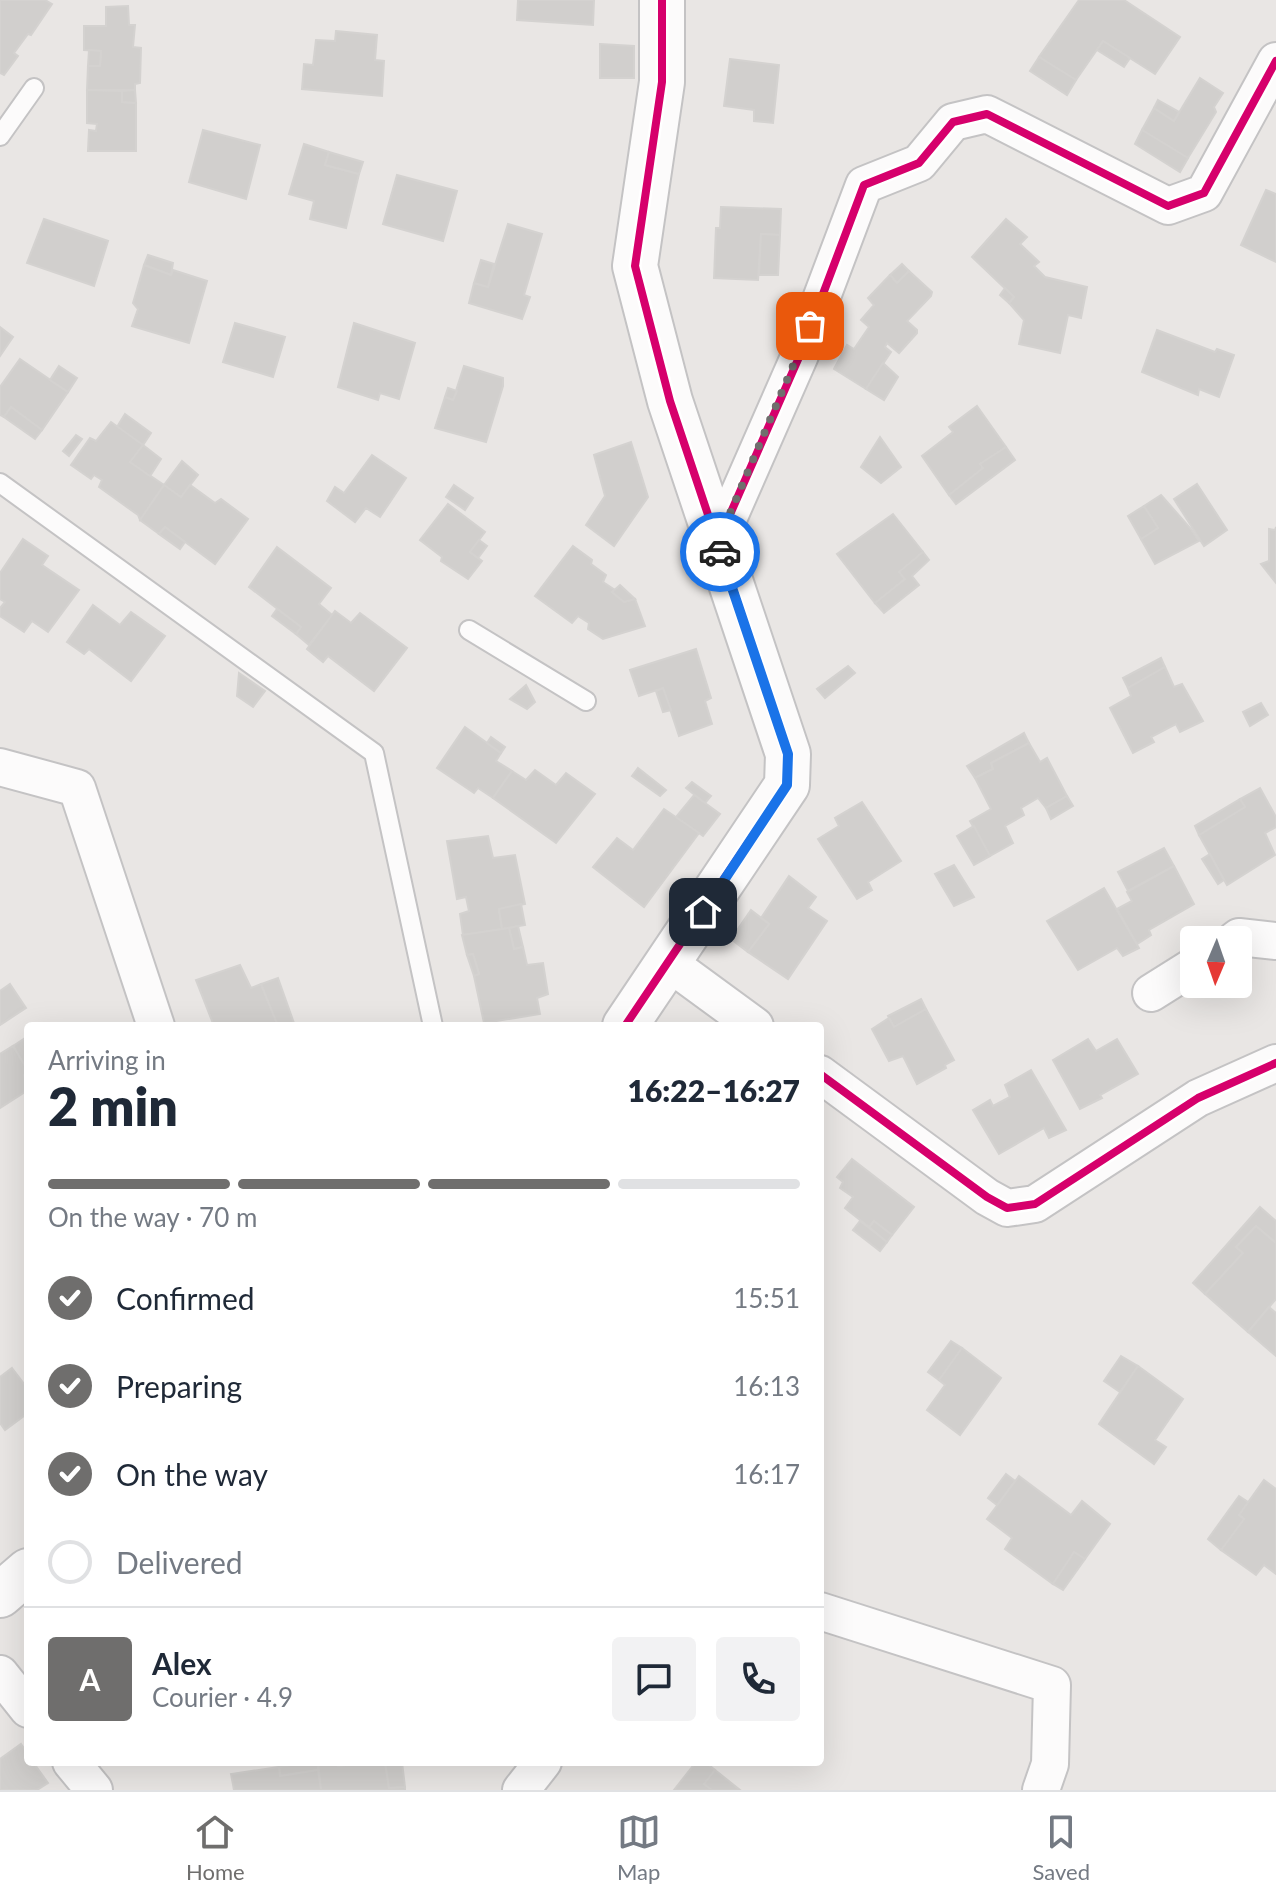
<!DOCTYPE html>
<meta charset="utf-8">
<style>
body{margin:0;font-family:Lato,sans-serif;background:#f2f2f3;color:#1f2937;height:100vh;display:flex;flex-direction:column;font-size:30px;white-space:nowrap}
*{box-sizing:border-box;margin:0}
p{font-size:26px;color:#747a83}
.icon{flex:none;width:44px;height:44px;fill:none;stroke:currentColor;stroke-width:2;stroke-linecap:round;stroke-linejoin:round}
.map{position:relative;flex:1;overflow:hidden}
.panel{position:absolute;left:24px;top:1022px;width:800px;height:744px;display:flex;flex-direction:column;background:#fff;border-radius:8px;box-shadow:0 8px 32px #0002}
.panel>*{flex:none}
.needle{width:52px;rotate:182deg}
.controls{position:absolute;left:1180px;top:926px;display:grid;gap:16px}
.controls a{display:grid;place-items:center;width:72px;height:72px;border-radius:8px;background:#fff;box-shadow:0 8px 32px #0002;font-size:40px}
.pin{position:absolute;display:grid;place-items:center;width:68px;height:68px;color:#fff;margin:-34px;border-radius:16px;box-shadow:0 4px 12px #0006}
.courier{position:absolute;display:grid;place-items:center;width:80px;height:80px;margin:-40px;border:6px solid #1a73e8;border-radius:50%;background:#fff;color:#222;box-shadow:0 2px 10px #0007}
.head em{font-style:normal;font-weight:800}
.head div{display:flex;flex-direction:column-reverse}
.head{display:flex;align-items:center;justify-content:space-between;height:136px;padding:0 24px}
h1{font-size:52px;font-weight:800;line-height:60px}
.bar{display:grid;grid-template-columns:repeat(4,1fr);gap:12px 8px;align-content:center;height:96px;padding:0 24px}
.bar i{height:10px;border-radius:6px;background:#e0e1e3}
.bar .current{background:#6f6e6d}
.bar p{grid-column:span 4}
.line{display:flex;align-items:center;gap:20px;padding:0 24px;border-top:2px solid #e0e1e3}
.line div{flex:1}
.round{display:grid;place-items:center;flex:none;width:84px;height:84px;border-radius:8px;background:#f2f2f3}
ol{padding:0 24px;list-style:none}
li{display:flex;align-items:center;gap:24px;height:88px}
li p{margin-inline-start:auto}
li .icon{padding:8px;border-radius:50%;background:#6f6e6d;color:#fff;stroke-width:4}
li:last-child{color:#747a83}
li i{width:44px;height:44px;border:4px solid #e0e1e3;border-radius:50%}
.dock{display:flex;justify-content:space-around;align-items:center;height:112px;border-top:2px solid #e0e1e3;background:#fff;font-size:22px;color:#747a83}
.dock a{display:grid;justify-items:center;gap:4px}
.dock .current{color:#6f6e6d}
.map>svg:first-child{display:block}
.building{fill:#d1cfcd;stroke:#d4d2d0;stroke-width:2}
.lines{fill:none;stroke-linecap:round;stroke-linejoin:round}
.service-casing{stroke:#c4c3c4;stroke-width:22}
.minor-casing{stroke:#c4c3c4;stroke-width:40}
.tertiary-casing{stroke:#c4c3c4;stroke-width:48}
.service{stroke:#fcfbfb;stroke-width:18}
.minor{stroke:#fcfbfb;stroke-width:36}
.tertiary{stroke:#fcfbfb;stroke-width:44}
.cycleway-casing{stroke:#fff;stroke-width:13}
.cycleway{stroke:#d6006c;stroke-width:8}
.done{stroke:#6f6e6d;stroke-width:8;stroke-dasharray:0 14.4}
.route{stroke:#1a73e8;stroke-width:10}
</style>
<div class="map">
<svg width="1276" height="1790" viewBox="0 0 1276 1790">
<rect width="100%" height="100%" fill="#e9e6e4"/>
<g class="building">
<polygon points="0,0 45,0 52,4 31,35 28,34 14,53 18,56 4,75 0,73"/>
<polygon points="518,0 594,0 593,25 517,20"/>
<polygon points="1079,0 1124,0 1180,37 1155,74 1103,41 1076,80 1039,57"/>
<polygon points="128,6 129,25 135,25 133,47 141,48 140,83 135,84 135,90 87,90 88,66 100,66 101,51 84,50 84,26 106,26 106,7"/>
<polygon points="336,31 377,35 375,60 384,61 382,96 302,89 304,64 313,65 316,40 335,41"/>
<polygon points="1103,41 1130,58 1124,67 1097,50"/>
<polygon points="600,44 634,46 634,78 600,78"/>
<polygon points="89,50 101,51 100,66 88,66"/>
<polygon points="1039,57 1076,80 1067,95 1030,71"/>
<polygon points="730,59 779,65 773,123 754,121 754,110 724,106"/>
<polygon points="1200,78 1223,93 1214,107 1216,112 1188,158 1142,130 1154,108 1174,121"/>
<polygon points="87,90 122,91 122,102 136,103 136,151 88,151 89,130 96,131 97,124 87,123"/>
<polygon points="135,90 136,103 122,102 122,91"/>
<polygon points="1158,100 1179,112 1174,121 1154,108"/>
<polygon points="203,130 260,145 246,199 189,182"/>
<polygon points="1142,130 1188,158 1180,172 1135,144"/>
<polygon points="304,144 329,152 325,165 359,174 346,228 310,219 314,201 289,194"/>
<polygon points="329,152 363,162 359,174 325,165"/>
<polygon points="397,175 457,191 443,241 383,224"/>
<polygon points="1266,190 1276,194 1276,262 1241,245"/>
<polygon points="721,207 781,209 780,235 761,234 758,280 714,278 716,228 720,228"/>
<polygon points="44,219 108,241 94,286 27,263"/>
<polygon points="1006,219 1027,237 1020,244 1039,262 1034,266 1045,277 1087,287 1081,318 1068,315 1060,353 1019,344 1024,320 1009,303 1014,297 972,257"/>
<polygon points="508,224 542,234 524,295 530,297 522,319 469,303 474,283 488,287"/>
<polygon points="761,234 780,235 778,275 759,275"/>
<polygon points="148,255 173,263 171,275 144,265"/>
<polygon points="481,260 494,264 488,287 474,283"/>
<polygon points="902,264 909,271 897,283 890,275"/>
<polygon points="144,265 171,275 173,270 207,281 189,343 132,326 138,309 133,303"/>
<polygon points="909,271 932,292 931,296 907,321 917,330 917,333 899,353 887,343 885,347 891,352 866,389 834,369 847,345 854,349 869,327 861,320 874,305 868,298 890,275 897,283"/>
<polygon points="1005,288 1014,297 1009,303 1000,295"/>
<polygon points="235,323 285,337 273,377 223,362"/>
<polygon points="354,323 415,343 399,399 380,393 378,400 338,387"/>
<polygon points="0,327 13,337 0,356"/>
<polygon points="1157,330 1215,352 1217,349 1234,355 1219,397 1199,389 1198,395 1142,372"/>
<polygon points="20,359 68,392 42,430 11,407 4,417 0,415 0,387"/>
<polygon points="883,363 898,377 884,400 866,389"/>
<polygon points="59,366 77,378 68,392 50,380"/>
<polygon points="464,366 503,378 503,386 486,442 435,428 445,397 453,400"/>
<polygon points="448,388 457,391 453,400 445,397"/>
<polygon points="977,406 1006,447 980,464 983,468 949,495 922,456 953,432 949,427"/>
<polygon points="11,407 42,430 35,439 4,417"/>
<polygon points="125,414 151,433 143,445 117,427"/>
<polygon points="111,422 143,445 130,462 164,485 140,520 138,515 99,487 102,480 94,475 91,479 71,465 90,438 96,441"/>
<polygon points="76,435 82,439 69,456 63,451"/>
<polygon points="880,437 901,467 881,483 861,467"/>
<polygon points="631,442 648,497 614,546 586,525 605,496 594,455"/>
<polygon points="143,445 161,459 150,476 130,462"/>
<polygon points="1006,447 1015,460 956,504 949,495 983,468 980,464"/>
<polygon points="372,455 406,478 380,517 366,508 355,522 327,501 335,487 344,493"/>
<polygon points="182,461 198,475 181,497 164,485"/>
<polygon points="1197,484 1227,530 1204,546 1174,499"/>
<polygon points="164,485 181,497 190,485 215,503 221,499 248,519 215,564 165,527 159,534 140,520"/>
<polygon points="454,485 473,498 465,510 446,497"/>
<polygon points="1161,495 1191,529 1199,541 1155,564 1141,539 1158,528 1144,506"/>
<polygon points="448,504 485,532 470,552 482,561 468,579 441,561 442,557 420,540"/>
<polygon points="1144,506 1158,528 1141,539 1128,516"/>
<polygon points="893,514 923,552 899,572 905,579 875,603 837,554"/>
<polygon points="165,527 185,542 180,549 159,534"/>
<polygon points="1276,527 1276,583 1261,564 1269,561 1269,529 1275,530"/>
<polygon points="23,539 48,556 42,565 79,590 48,632 32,621 24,632 0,616 0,608 5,602 0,599 0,573"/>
<polygon points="479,540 487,546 478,558 470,552"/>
<polygon points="573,546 592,560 591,564 606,575 603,582 615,590 612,592 624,602 635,599 645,626 603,639 588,629 589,623 578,616 572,623 535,596"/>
<polygon points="277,547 331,588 319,604 332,615 309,645 296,634 301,627 249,587"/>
<polygon points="923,552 929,560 912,576 919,585 884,613 875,603 905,579 899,572"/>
<polygon points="620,585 635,599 624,602 612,592"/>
<polygon points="93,605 120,625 131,612 165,636 131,681 89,649 84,654 67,642"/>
<polygon points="277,609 301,627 296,634 272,616"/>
<polygon points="335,611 351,623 360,613 407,648 374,691 328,656 323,662 307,649"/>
<polygon points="696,649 711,698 705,701 712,724 679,736 663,688 639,696 630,670"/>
<polygon points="1161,658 1165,667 1128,688 1123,678"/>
<polygon points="848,666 855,673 825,698 817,689"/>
<polygon points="1165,667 1174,687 1182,684 1203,721 1180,732 1176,724 1151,737 1154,742 1133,753 1110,708 1131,696 1128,688"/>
<polygon points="239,673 265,691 253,707 237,696"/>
<polygon points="526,685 535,702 527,709 510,699"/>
<polygon points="663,688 671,710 663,712 656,691"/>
<polygon points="1261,703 1268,715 1250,726 1243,712"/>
<polygon points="465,727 501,753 496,761 512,771 493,798 478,788 474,793 437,768"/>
<polygon points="1024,733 1029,743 991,763 993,769 975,778 967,766"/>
<polygon points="491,737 505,747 501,753 487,743"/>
<polygon points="1029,743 1040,762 1047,758 1067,796 1046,808 1038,798 1021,808 1024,815 1005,826 1013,843 990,856 970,821 991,809 975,778 993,769 991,763"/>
<polygon points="638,768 666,790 660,796 632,776"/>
<polygon points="535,770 556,785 566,773 595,794 556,843 493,798 512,771 526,780"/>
<polygon points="692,782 711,796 705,803 686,788"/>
<polygon points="1260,788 1276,817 1276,827 1265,833 1275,855 1227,885 1199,835 1245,807 1240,799"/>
<polygon points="694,795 720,814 703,836 676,817"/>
<polygon points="1067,796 1073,806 1051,819 1046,808"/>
<polygon points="1240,799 1245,807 1199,835 1195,826"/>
<polygon points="862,802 901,861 868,882 872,890 857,899 818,839 839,826 835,818"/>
<polygon points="664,809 699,833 644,907 593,867 617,838 633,850"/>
<polygon points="974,826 990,856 974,865 957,836"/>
<polygon points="488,836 493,858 515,855 525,904 499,909 502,929 463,935 460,914 469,911 466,897 457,899 447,841"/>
<polygon points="1164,848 1174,866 1128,891 1118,872"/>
<polygon points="1210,854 1224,880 1218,884 1202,859"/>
<polygon points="954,865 974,897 954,906 935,874"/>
<polygon points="1174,866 1194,904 1149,930 1151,935 1137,944 1117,909 1132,901 1127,892"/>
<polygon points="789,876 816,897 808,908 827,921 788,979 748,952 769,924 761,918"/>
<polygon points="1104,888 1139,948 1123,956 1117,948 1078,970 1047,921"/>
<polygon points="521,904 525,925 502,929 499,909"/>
<polygon points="751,910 769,924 748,952 731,939"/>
<polygon points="518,926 523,947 514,949 509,928"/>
<polygon points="509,928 514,949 523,947 527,965 543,963 548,994 537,998 540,1014 484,1023 474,976 479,974 473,954 467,955 462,935"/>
<polygon points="473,954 479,974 474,976 467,955"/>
<polygon points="240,965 251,988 261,984 278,1026 214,1026 196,980"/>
<polygon points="278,978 295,1026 278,1026 261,984"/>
<polygon points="10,984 26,1008 0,1025 0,991"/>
<polygon points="921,999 926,1009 894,1027 888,1016"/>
<polygon points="926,1009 954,1060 945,1065 946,1068 917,1084 903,1056 889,1061 872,1029 889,1018 894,1027"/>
<polygon points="28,1036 28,1071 13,1046"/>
<polygon points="1088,1039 1096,1051 1117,1039 1138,1074 1100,1095 1102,1098 1080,1109 1053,1060"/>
<polygon points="13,1046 28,1071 24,1075 28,1090 0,1108 0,1054"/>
<polygon points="1031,1070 1066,1130 1049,1138 1044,1128 999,1154 973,1110 990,1100 993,1106 1010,1097 1005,1085"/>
<polygon points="852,1159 914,1207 892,1235 874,1221 869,1227 845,1208 853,1197 840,1188 843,1182 837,1177"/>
<polygon points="1260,1207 1276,1221 1276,1243 1256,1226 1236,1247 1243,1253 1205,1294 1193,1283"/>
<polygon points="860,1221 887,1242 880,1251 853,1230"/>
<polygon points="874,1221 892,1235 887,1242 869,1227"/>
<polygon points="1256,1226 1276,1243 1276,1299 1248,1332 1205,1294 1243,1253 1236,1247"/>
<polygon points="1269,1307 1276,1313 1276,1356 1248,1332"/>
<polygon points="951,1341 962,1348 939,1380 928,1372"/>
<polygon points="962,1348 1001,1378 960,1435 927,1410 945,1385 939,1380"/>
<polygon points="1121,1356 1138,1366 1120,1392 1104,1381"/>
<polygon points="1138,1366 1183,1399 1155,1440 1166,1447 1154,1464 1099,1424"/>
<polygon points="12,1368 28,1389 28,1413 5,1430 0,1423 0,1377"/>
<polygon points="1006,1474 1015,1481 997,1505 988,1498"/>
<polygon points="1019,1476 1071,1515 1082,1501 1110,1524 1085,1559 1074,1552 1053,1584 1005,1549 1012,1538 987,1519"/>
<polygon points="1264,1480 1276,1489 1276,1574 1264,1565 1256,1575 1221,1550 1244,1519 1239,1515"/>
<polygon points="1239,1496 1248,1502 1239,1515 1244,1519 1221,1550 1208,1539"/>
<polygon points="1074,1552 1085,1559 1063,1590 1053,1584"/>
<polygon points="21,1744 28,1754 28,1762 33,1762 48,1783 37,1790 0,1790 0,1759"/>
<polygon points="308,1762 318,1762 318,1770 280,1776 279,1767"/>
<polygon points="318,1762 337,1762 338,1766 385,1762 389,1788 405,1787 405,1790 321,1790"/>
<polygon points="337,1762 371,1762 338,1766"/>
<polygon points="385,1762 402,1762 405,1787 389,1788"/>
<polygon points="696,1762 705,1762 715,1770 704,1784 712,1790 674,1790"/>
<polygon points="279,1767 280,1776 318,1770 321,1790 234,1790 231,1774"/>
<polygon points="715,1770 740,1790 712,1790 704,1784"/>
</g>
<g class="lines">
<g class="service-casing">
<g id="service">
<polyline points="0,136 34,88"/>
<polyline points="0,483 374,753 433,1026"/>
<polyline points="469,630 586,701"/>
</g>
</g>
<g class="minor-casing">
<g id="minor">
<polyline points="717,544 800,355 864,185 919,163 953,122 987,114 1168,206 1204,193 1276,61"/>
<polyline points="0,767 77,788 156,1026"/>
<polyline points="1235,940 1239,937 1276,941"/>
<polyline points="669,963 755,1026"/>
<polyline points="1151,993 1194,966"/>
<polyline points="820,1074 987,1197 1007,1208 1035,1204 1198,1098 1276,1063"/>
<polyline points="820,1611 1052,1685 1050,1764 1041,1790"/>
<polyline points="0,1674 28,1709"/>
<polyline points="71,1762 94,1790"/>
<polyline points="521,1790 543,1762"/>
</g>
</g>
<g class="tertiary-casing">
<g id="tertiary">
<polyline points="625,1026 787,785 788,754 670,401 635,266 662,82 662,0"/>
<polyline points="0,1595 28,1571"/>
</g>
</g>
<use href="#service" class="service"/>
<use href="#minor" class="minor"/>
<use href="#tertiary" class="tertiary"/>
<g class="cycleway-casing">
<g id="cycleway">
<polyline points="717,544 800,355 864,185 919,163 953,122 987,114 1168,206 1204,193 1276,61"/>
<polyline points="625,1026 787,785 788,754 670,401 635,266 662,82 662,0"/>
<polyline points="820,1074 987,1197 1007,1208 1035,1204 1198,1098 1276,1063"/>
</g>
</g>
<use href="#cycleway" class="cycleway"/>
</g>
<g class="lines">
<polyline class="done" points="720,552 717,544 810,326"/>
<polyline class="route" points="703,912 787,785 788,754 720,552"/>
</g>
</svg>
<div class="controls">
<a><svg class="needle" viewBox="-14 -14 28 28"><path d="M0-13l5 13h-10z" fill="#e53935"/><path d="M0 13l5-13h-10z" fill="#747a83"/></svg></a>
</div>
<div class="pin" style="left:810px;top:326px;background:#ea580c"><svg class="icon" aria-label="bag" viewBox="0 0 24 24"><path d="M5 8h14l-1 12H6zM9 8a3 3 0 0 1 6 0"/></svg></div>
<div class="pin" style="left:703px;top:912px;background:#1f2937"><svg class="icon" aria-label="home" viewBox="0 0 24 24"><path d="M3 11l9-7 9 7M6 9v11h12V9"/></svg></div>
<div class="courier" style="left:720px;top:552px"><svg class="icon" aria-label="car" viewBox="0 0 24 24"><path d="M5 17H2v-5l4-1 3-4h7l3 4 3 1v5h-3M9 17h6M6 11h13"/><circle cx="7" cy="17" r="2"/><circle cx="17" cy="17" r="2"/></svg></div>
<section class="panel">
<div class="head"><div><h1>2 min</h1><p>Arriving in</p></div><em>16:22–16:27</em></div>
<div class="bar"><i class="current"></i><i class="current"></i><i class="current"></i><i></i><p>On the way · 70 m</p></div>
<ol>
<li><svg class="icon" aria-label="check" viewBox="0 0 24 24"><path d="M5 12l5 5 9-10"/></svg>Confirmed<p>15:51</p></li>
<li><svg class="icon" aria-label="check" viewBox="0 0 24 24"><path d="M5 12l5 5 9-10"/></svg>Preparing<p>16:13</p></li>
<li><svg class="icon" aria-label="check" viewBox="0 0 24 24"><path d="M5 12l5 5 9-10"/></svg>On the way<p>16:17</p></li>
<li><i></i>Delivered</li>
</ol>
<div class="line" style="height:144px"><b class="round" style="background:#6f6e6d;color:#fff">A</b><div><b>Alex</b><p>Courier · 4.9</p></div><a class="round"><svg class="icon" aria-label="chat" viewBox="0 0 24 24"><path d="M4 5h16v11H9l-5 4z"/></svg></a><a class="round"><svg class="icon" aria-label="phone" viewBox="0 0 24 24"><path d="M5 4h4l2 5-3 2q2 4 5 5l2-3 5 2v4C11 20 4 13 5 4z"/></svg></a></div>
</section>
</div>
<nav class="dock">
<a class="current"><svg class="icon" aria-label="home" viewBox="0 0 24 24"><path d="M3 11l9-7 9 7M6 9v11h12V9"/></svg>Home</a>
<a><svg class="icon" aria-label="map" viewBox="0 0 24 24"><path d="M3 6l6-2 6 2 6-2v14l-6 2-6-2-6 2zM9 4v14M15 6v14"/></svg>Map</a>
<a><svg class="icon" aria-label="saved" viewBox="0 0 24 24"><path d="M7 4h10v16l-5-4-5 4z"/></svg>Saved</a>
</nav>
